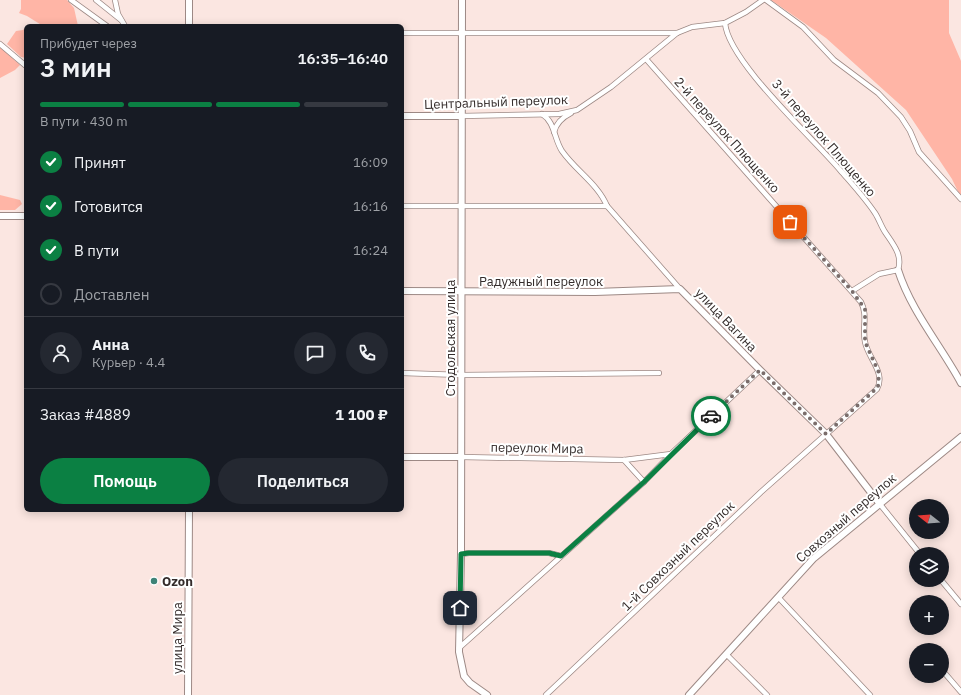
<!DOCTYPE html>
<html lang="ru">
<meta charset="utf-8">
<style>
body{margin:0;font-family:"IBM Plex Sans",sans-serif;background:#242831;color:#f1f3f6;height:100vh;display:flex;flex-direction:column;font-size:15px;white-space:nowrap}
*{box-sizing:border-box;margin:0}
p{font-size:13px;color:#9ea1a6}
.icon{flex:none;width:22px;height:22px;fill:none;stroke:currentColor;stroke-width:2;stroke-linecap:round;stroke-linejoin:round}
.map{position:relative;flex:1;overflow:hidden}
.sheet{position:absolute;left:24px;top:24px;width:380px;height:488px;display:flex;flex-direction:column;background:#171b24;border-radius:6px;box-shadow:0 2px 10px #0003}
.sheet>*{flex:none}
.needle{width:26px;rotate:287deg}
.buttons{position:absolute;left:909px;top:499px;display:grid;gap:8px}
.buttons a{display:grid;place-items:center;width:40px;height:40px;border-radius:50%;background:#171b24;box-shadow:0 2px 10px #0003;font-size:20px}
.pin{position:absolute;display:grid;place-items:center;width:34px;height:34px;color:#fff;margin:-17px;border-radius:8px;box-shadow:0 2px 6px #0006}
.courier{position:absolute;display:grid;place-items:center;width:40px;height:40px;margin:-20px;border:3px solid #0b8043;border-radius:50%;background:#fff;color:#222;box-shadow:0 1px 5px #0007}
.overview em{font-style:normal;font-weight:600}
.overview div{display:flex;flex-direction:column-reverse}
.overview{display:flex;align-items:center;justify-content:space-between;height:68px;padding:0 16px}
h1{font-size:26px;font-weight:600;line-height:30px}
.bar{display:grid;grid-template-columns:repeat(4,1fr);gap:6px 4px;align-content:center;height:48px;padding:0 16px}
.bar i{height:5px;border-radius:3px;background:#363941}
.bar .current{background:#0b8043}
.bar p{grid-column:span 4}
.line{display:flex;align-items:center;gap:10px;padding:0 16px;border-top:1px solid #363941}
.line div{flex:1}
.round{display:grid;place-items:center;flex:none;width:42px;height:42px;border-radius:21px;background:#242831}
ol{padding:0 16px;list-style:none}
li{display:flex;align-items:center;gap:12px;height:44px}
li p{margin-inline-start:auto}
li .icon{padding:4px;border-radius:50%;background:#0b8043;color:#fff;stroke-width:4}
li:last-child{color:#9ea1a6}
li i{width:22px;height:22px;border:2px solid #363941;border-radius:50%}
.button{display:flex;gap:8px;margin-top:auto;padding:8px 16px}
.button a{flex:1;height:46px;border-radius:24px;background:#0b8043;color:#fff;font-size:16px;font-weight:600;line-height:46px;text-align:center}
.button a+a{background:#242831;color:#f1f3f6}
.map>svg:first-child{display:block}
.green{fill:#ffb5a6}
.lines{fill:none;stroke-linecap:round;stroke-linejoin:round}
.street-casing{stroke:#9d8985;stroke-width:6}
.secondary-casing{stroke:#9d8985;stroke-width:8}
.street{stroke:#fff;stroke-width:4.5}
.secondary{stroke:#fff;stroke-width:6}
.done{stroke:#7a6d6b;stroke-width:4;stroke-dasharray:0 7.2}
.route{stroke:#0b8043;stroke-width:5}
.poi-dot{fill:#3e8377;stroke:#fff;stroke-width:1.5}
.labels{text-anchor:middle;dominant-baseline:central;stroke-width:4;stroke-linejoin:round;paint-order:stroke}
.street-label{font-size:13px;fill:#342c2b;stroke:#fff}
.poi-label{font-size:13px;font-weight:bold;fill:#342c2b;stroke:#fff;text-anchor:start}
</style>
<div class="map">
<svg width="961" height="695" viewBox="0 0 961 695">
<rect width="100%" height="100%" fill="#fbe6e1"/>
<g class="green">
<polygon points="21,0 67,0 74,8 78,26 43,26 27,16 19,13 21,9"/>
<polygon points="771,0 949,0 949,33 961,61 961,198 952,179 906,110 826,38"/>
<polygon points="26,27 26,58 21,57 7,44 16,31 23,30"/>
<polygon points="0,47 20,65 15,70 0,78"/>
<polygon points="0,195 20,200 22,204 15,210 0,210"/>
</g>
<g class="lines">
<g class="street-casing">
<g id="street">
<polyline points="71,0 107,26"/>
<polyline points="96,0 121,20"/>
<polyline points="115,0 118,14 125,26"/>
<polyline points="766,0 803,27 834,60 878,93 901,117 910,131 919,152 961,199"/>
<path d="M725 23C728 61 813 138 840 170 852 184 865 198 875 213 879 219 881 226 885 232 893 244 903 255 898 270L879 274 852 291"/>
<polyline points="402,33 677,33"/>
<polyline points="0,44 26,66"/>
<path d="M542 114C555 122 554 139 562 151 576 171 598 184 607 206L680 289"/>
<polyline points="461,116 559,114 577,110 611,87 677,33 692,27 725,23 746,12 763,0"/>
<path d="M554 132C556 124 563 117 571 113"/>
<polyline points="402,206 607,206"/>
<polyline points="402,373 461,375 659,373"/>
<polyline points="461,457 624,460 671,454"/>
<polyline points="624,460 644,482"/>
<polyline points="879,503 920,554"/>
<polyline points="461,554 469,553 549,553 561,556"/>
<polyline points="941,580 961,604"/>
<polyline points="778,597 870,695"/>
<polyline points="459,648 644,482 671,454 760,370"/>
<polyline points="726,654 767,695"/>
<polyline points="942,670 961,692"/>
<path d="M546 695 761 492 877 389C886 373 868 358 865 342 862 328 868 315 861 302L646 59"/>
</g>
</g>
<g class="secondary-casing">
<g id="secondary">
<polyline points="462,0 461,554 459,652 464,676 470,683 487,695"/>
<polyline points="189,26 189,0"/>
<polyline points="402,116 461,116"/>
<polyline points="0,216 26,216"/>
<path d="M898 270C911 311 941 346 961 383"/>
<polyline points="402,291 595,292 680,289 760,370 826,434 879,503"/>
<polyline points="402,457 461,457"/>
<polyline points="188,695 189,510"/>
<polyline points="689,695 813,559 961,437"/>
</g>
</g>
<use href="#street" class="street"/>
<use href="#secondary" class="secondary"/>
</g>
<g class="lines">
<polyline class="done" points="711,416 760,370 826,434 878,387 879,373 865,342 865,309 852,291 790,222"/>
<polyline class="route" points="460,608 461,554 469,553 549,553 561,556 644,482 711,416"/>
</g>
<circle class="poi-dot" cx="154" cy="581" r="4"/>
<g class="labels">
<g class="street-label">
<text transform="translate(496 102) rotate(-2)">Центральный переулок</text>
<text transform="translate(727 135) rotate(48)">2-й переулок Плющенко</text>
<text transform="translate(824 138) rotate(49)">3-й переулок Плющенко</text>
<text x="541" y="281">Радужный переулок</text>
<text transform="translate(726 320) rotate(46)">улица Вагина</text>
<text transform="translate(450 338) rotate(-90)">Стодольская улица</text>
<text transform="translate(537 448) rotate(1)">переулок Мира</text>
<text transform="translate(846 518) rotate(-41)">Совхозный переулок</text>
<text transform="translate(678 556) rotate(-44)">1-й Совхозный переулок</text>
<text transform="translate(177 638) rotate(-90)">улица Мира</text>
</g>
<g class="poi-label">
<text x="162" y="581">Ozon</text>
</g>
</g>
</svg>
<div class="buttons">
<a><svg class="needle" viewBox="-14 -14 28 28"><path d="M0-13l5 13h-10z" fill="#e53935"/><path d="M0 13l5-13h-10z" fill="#9ea1a6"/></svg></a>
<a><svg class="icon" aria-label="layers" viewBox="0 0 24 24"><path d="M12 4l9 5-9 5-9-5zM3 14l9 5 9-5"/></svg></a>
<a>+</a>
<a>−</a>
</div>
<div class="pin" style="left:790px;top:222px;background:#ea580c"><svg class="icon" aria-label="bag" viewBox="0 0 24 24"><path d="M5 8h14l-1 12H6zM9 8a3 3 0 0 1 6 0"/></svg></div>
<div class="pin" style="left:460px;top:608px;background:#1f2937"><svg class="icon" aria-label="home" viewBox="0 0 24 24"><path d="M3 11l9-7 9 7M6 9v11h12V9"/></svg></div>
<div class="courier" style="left:711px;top:416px"><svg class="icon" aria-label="car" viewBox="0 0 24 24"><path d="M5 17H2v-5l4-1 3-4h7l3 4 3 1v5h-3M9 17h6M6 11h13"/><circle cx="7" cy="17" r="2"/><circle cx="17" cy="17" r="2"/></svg></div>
<section class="sheet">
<div class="overview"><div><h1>3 мин</h1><p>Прибудет через</p></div><em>16:35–16:40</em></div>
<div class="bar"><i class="current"></i><i class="current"></i><i class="current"></i><i></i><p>В пути · 430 m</p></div>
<ol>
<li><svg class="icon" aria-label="check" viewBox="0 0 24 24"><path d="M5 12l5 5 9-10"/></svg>Принят<p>16:09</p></li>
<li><svg class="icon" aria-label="check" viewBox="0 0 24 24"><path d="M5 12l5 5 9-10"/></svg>Готовится<p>16:16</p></li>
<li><svg class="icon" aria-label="check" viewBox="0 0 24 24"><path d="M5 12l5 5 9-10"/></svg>В пути<p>16:24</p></li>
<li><i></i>Доставлен</li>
</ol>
<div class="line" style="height:72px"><a class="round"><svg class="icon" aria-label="person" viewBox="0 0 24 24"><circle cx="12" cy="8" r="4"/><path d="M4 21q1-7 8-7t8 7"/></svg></a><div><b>Анна</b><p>Курьер · 4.4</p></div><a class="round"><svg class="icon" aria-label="chat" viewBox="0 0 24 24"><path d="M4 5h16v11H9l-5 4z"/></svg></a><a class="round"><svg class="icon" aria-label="phone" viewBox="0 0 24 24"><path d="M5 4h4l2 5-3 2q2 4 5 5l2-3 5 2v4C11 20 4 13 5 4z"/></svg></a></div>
<div class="line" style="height:52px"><div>Заказ #4889</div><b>1 100 ₽</b></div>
<div class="button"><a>Помощь</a><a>Поделиться</a></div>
</section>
</div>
